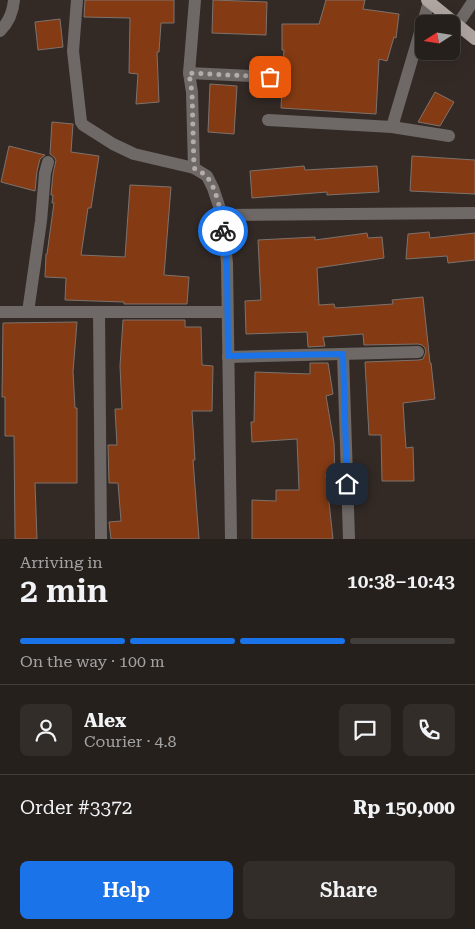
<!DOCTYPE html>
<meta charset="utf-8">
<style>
body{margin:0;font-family:"Roboto Serif",serif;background:#322d29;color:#f1f3f6;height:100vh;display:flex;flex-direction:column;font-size:19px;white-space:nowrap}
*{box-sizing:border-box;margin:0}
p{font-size:16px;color:#a4a3a3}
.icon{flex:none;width:28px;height:28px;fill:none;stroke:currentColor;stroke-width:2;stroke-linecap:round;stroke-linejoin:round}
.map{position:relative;height:539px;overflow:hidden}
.drawer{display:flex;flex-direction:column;background:#26201c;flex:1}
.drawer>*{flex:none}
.needle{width:32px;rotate:258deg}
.fabs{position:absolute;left:415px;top:15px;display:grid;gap:10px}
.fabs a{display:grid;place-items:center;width:45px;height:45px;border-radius:8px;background:#26201c;box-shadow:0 5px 20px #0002,0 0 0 1px #423e3b;font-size:25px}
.pin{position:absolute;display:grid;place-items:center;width:42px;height:42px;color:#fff;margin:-21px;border-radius:10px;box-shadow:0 2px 8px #0006}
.courier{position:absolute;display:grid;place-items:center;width:50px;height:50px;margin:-25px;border:4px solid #1a73e8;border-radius:50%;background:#fff;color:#222;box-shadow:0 1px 6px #0007}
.summary em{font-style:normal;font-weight:600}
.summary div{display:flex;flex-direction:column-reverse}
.summary{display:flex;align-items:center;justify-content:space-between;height:85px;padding:0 20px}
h1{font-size:32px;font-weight:600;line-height:38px}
.bar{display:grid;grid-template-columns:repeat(4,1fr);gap:8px 5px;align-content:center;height:60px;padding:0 20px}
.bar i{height:6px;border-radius:4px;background:#423e3b}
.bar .current{background:#1a73e8}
.bar p{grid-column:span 4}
.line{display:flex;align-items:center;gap:12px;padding:0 20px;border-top:1px solid #423e3b}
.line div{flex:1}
.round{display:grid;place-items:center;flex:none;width:52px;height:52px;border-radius:8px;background:#322d29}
.cta{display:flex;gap:10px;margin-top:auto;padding:10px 20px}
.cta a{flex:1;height:58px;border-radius:8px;background:#1a73e8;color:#fff;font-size:20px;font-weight:600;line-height:58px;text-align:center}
.cta a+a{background:#322d29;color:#f1f3f6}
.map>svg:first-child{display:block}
.building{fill:#843b13;stroke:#7d726d}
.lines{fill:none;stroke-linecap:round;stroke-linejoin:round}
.minor{stroke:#6e6967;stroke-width:12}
.major{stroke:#afa5a1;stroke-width:12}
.done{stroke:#b4aca9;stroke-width:5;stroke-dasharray:0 9}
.route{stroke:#1a73e8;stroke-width:6}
</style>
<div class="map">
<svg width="475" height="539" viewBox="0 0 475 539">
<rect width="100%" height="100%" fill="#332a26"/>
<g class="building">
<polygon points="85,0 174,0 174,23 161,23 159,52 157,52 159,102 136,104 138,74 129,73 130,18 84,17"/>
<polygon points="213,0 267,2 266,35 212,33"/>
<polygon points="326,0 365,0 363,9 399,14 396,38 394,37 387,61 379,59 376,114 281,108 284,50 282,50 282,24 319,24"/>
<polygon points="60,19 63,47 38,50 35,22"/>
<polygon points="210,84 237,86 234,134 208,132"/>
<polygon points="435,92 454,102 440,126 418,122"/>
<polygon points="52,122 73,124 71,152 99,156 91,208 88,208 81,255 125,257 130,185 171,187 164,275 189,277 187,304 124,304 124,302 65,300 66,278 45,277 46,254 47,254 54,203 52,203 53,195 51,195 53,174 56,160 54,157 50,154"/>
<polygon points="9,146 45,155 40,159 37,171 35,191 1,182"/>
<polygon points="412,156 475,160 475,194 410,191"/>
<polygon points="304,166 305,170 377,166 379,192 327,195 327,192 252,198 250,171"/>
<polygon points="429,232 430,238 475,233 475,260 448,263 447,256 406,259 408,234"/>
<polygon points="367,233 368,238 382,237 384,258 317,268 319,305 334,304 335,308 393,304 392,300 423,297 430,363 431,363 435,399 403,403 406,448 413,447 414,481 382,481 381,435 369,435 365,362 419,360 423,359 426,352 425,348 422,345 418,344 364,345 363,334 323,337 325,346 308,347 307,332 246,334 245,301 261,300 258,240 315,237 315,240"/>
<polygon points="123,320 185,320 185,327 201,327 202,365 213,366 212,411 192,411 195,460 193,460 199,539 111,539 109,522 121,521 118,483 109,483 108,445 117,445 115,409 122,409 120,366"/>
<polygon points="77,322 73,372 75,408 77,408 77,483 35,483 37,539 15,539 14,436 5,436 5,397 2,397 3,323"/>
<polygon points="310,363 328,363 333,394 326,396 334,443 335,475 326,475 333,539 252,539 252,500 276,501 276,490 299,490 297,439 252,442 251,422 254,422 255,372 310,374"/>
</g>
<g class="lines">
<g class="minor">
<polyline points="77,0 73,51 81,122 83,125 113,144 134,154 194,168"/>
<polyline points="195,0 189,73 192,92 194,168 207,176 213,188 222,215 227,263 231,539"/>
<polyline points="456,24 462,18 474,0"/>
<path d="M0 31C8 23 13 12 14 0"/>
<polyline points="189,73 270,77"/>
<polyline points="268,120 392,127 449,136"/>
<polyline points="392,127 429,2"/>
<polyline points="222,215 475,213"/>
<polyline points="0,312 227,312"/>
<polyline points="28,312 41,221 45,173 48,162"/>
<polyline points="99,312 101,539"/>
<polyline points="343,354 349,539"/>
<polyline points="228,357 418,352"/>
</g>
<polyline class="major" points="427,0 475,39"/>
</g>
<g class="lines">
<path class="done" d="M223 231C222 216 217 189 207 177 204 173 198 171 194 168L192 92 189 73 270 77"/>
<polyline class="route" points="223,231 227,263 228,356 343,354 347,484"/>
</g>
</svg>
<div class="fabs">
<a><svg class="needle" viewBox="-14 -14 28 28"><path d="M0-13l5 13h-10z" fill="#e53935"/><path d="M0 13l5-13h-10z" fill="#a4a3a3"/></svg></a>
</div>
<div class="pin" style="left:270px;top:77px;background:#ea580c"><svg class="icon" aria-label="bag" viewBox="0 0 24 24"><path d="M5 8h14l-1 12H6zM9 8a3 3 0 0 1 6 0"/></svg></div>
<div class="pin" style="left:347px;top:484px;background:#1f2937"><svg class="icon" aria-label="home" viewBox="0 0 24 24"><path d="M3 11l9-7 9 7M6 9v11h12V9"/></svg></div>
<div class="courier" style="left:223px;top:231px"><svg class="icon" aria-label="bike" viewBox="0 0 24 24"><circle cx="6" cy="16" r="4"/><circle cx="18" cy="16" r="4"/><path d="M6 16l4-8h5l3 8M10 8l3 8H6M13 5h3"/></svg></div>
</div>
<section class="drawer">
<div class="summary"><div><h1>2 min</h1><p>Arriving in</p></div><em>10:38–10:43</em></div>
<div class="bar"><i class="current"></i><i class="current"></i><i class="current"></i><i></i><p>On the way · 100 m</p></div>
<div class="line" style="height:90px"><a class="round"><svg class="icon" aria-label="person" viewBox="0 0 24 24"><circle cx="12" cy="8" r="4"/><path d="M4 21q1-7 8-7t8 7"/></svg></a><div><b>Alex</b><p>Courier · 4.8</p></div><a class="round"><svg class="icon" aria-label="chat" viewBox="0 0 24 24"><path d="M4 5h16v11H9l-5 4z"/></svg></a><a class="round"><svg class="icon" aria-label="phone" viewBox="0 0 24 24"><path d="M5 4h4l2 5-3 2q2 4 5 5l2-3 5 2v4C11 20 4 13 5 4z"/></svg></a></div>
<div class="line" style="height:65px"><div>Order #3372</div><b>Rp 150,000</b></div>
<div class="cta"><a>Help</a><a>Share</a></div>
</section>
